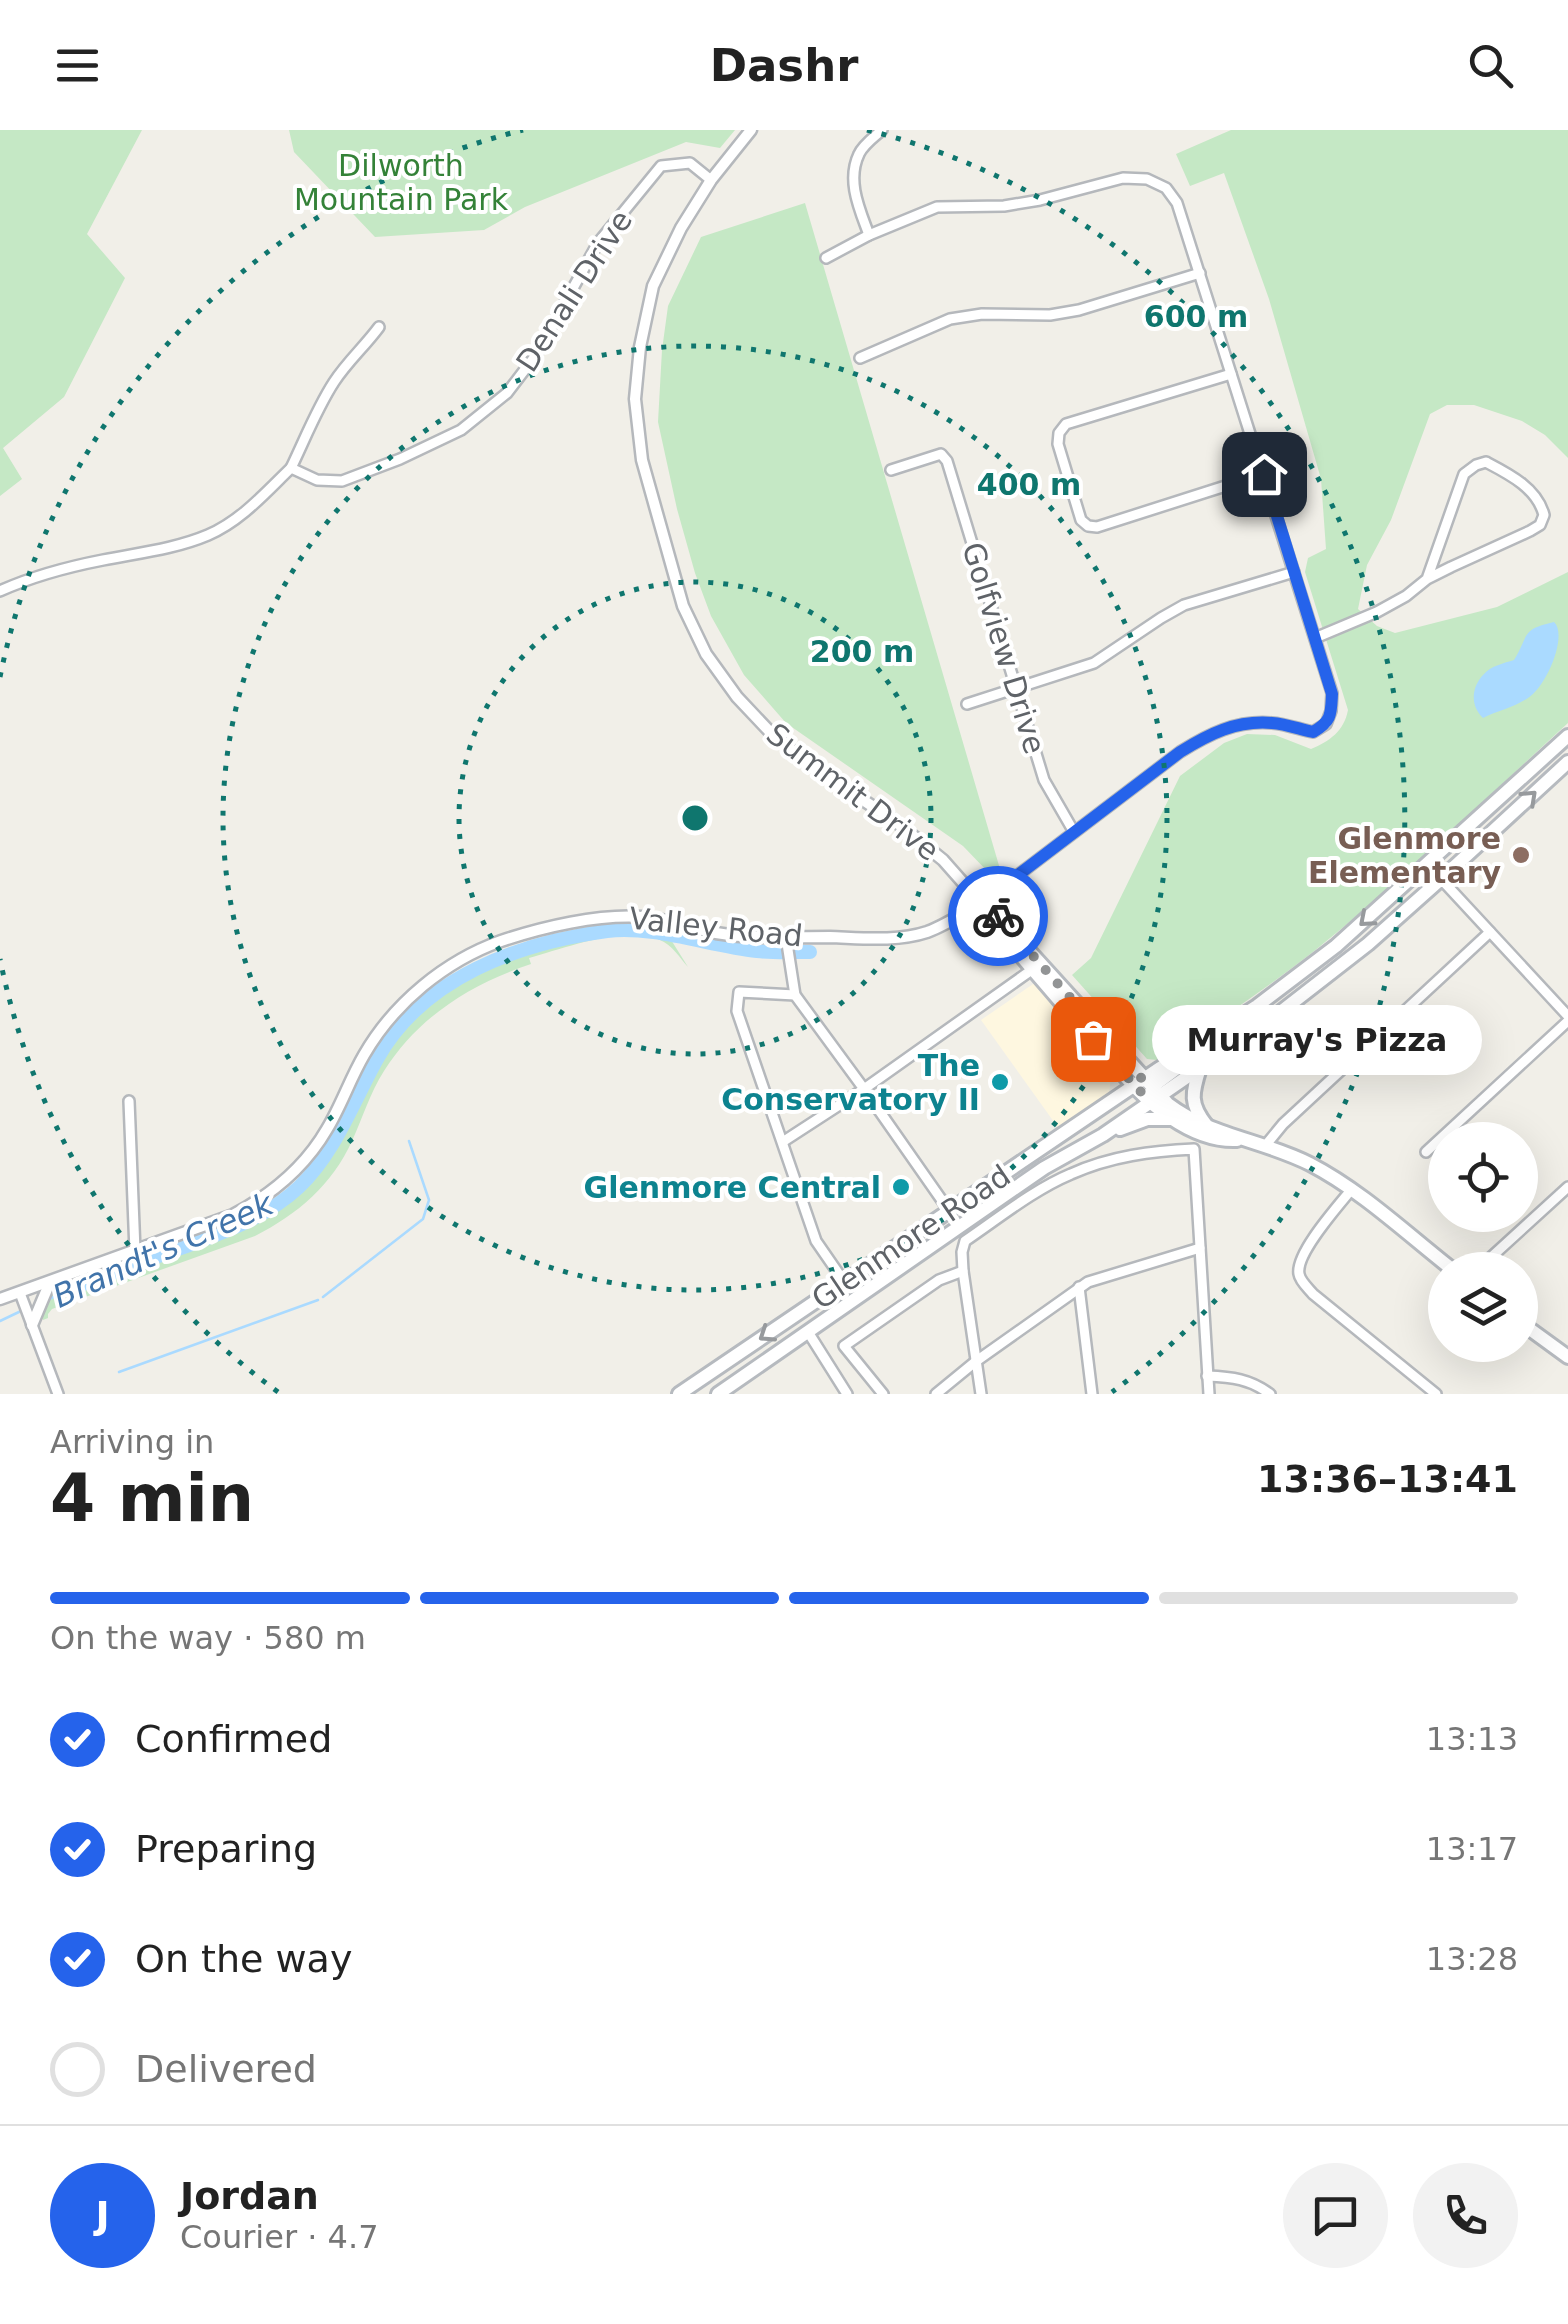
<!DOCTYPE html>
<meta charset="utf-8">
<style>
body{margin:0;font-family:"DejaVu Sans",sans-serif;background:#f2f2f2;color:#222;height:100vh;display:flex;flex-direction:column;font-size:38px;white-space:nowrap}
*{box-sizing:border-box;margin:0}
p{font-size:32px;color:#767676}
.icon{flex:none;width:55px;height:55px;fill:none;stroke:currentColor;stroke-width:2;stroke-linecap:round;stroke-linejoin:round}
.map{position:relative;height:1264px;overflow:hidden}
.sheet{display:flex;flex-direction:column;background:#fff;flex:1}
.sheet>*{flex:none}
.buttons{position:absolute;left:1428px;top:992px;display:grid;gap:20px}
.buttons a{display:grid;place-items:center;width:110px;height:110px;border-radius:50%;background:#fff;box-shadow:0 10px 40px #0002;font-size:50px}
.pin{position:absolute;display:grid;place-items:center;width:85px;height:85px;color:#fff;margin:-42px;border-radius:20px;box-shadow:0 5px 15px #0006}
.courier{position:absolute;display:grid;place-items:center;width:100px;height:100px;margin:-50px;border:8px solid #2563eb;border-radius:50%;background:#fff;color:#222;box-shadow:0 2px 12px #0007}
.bubble{position:absolute;height:70px;border-radius:35px;background:#fff;box-shadow:0 10px 40px #0002;font-size:32px;font-weight:600;line-height:70px;text-align:center}
.summary em{font-style:normal;font-weight:600}
.summary div{display:flex;flex-direction:column-reverse}
.summary{display:flex;align-items:center;justify-content:space-between;height:170px;padding:0 50px}
h1{font-size:65px;font-weight:600;line-height:75px}
.bar{display:grid;grid-template-columns:repeat(4,1fr);gap:15px 10px;align-content:center;height:120px;padding:0 50px}
.bar i{height:12px;border-radius:8px;background:#e0e0e0}
.bar .current{background:#2563eb}
.bar p{grid-column:span 4}
.line{display:flex;align-items:center;gap:25px;padding:0 50px;border-top:2px solid #e0e0e0}
.line div{flex:1}
.round{display:grid;place-items:center;flex:none;width:105px;height:105px;border-radius:52px;background:#f2f2f2}
ol{padding:0 50px;list-style:none}
li{display:flex;align-items:center;gap:30px;height:110px}
li p{margin-inline-start:auto}
li .icon{padding:10px;border-radius:50%;background:#2563eb;color:#fff;stroke-width:4}
li:last-child{color:#767676}
li i{width:55px;height:55px;border:5px solid #e0e0e0;border-radius:50%}
header{display:flex;justify-content:space-between;align-items:center;height:130px;padding:0 50px;background:#fff;font-size:45px;font-weight:600}
.map>svg:first-child{display:block}
.commercial{fill:#fef7e0}
.green{fill:#c5e8c5}
.water{fill:#aadaff}
.lines{fill:none;stroke-linecap:round;stroke-linejoin:round}
.stream{stroke:#aadaff;stroke-width:2.5}
.river{stroke:#aadaff;stroke-width:14}
.minor-casing{stroke:#b5b8bc;stroke-width:14}
.tertiary-casing{stroke:#b5b8bc;stroke-width:15}
.secondary-casing{stroke:#b6babf;stroke-width:18}
.minor{stroke:#fff;stroke-width:9}
.tertiary{stroke:#fff;stroke-width:10}
.secondary{stroke:#fff;stroke-width:12}
.oneway{stroke:#979a9d}
.done{stroke:#929495;stroke-width:10;stroke-dasharray:0 18}
.route{stroke:#2563eb;stroke-width:12}
.ring{fill:none;stroke:#0f766e;stroke-width:5;stroke-dasharray:5 10}
.education-dot{fill:#8d6e63;stroke:#fff;stroke-width:4}
.culture-dot{fill:#0f9aa8;stroke:#fff;stroke-width:4}
.labels{text-anchor:middle;dominant-baseline:central;stroke-width:8;stroke-linejoin:round;paint-order:stroke}
.park-label{font-size:30px;fill:#348238;stroke:#fff}
.street-label{font-size:30px;fill:#5f6368;stroke:#fff}
.education-label{font-size:30px;font-weight:bold;fill:#785e54;stroke:#fff;text-anchor:end}
.culture-label{font-size:30px;font-weight:bold;fill:#0d838f;stroke:#fff;text-anchor:end}
.water-label{font-size:32px;font-style:italic;fill:#4174aa;stroke:#fff}
.centre{fill:#0f766e;stroke:#fff;stroke-width:5}
.ring-label{font-size:30px;text-anchor:middle;font-weight:bold;fill:#0f766e;stroke:#fff;stroke-width:8;stroke-linejoin:round;paint-order:stroke}
</style>
<header><svg class="icon" aria-label="menu" viewBox="0 0 24 24"><path d="M4 6h16M4 12h16M4 18h16"/></svg>Dashr<svg class="icon" aria-label="search" viewBox="0 0 24 24"><circle cx="10" cy="10" r="6"/><path d="M15 15l6 6"/></svg></header>
<div class="map">
<svg width="1568" height="1264" viewBox="0 0 1568 1264">
<rect width="100%" height="100%" fill="#f1efe8"/>
<polygon class="commercial" points="1036,852 1109,934 1111,945 1108,975 1059,999 981,890"/>
<g class="green">
<polygon points="0,0 142,0 87,104 125,148 64,267 3,318 22,349 0,366"/>
<polygon points="289,0 735,0 720,18 686,12 525,77 484,100 375,107 294,22"/>
<path d="M1231 0H1568V328L1545 305 1522 291 1474 275H1447L1430 284 1391 390 1367 435 1358 479 1377 496 1395 503 1497 477 1568 442V593C1484 670 1402 751 1313 822 1263 861 1210 897 1157 930L1147 929 1072 845 1091 828 1180 646 1224 613 1247 604 1275 605 1311 619C1330 611 1344 601 1348 580L1305 442 1308 428 1326 419 1321 349 1269 169 1224 43 1190 56 1176 24Z"/>
<polygon points="805,73 1000,739 989,743 963,716 786,593 744,545 711,486 695,443 677,379 658,292 662,220 668,176 701,107"/>
<path d="M632 795 663 797 688 837C680 828 672 815 660 810 624 795 566 818 529 828L531 834C471 854 419 886 384 941 370 963 363 987 352 1011 332 1055 298 1084 255 1106L52 1179 48 1184V1188L43 1190C40 1176 48 1168 59 1159 97 1146 135 1132 173 1118 212 1104 250 1092 282 1066 326 1030 344 974 373 927 418 854 477 825 558 807 583 801 607 795 632 795Z"/>
</g>
<path class="water" d="M1554 492C1568 505 1547 556 1528 568 1515 577 1497 581 1483 588 1470 576 1471 557 1484 544 1491 536 1504 533 1514 530 1530 504 1520 500 1554 492Z"/>
<g class="lines">
<g class="stream">
<polyline points="323,1167 423,1089 429,1070 409,1011"/>
<polyline points="47,1170 78,1156"/>
<polyline points="0,1191 21,1181"/>
<polyline points="119,1242 318,1170"/>
</g>
<path class="river" d="M78 1156C112 1143 145 1131 178 1119 221 1103 265 1089 299 1057 335 1023 353 972 377 929 423 847 519 813 607 801 653 795 710 816 757 821 774 823 793 822 810 822"/>
<g class="minor-casing">
<g id="minor">
<path d="M869 105C860 80 846 51 859 24 863 15 874 7 882 0"/>
<path d="M826 128 869 105 937 77 1004 76 1040 70 1123 48 1147 49 1166 58 1177 73 1332 563 1331 581 1326 594 1313 602C1299 599 1285 594 1272 593 1236 590 1209 604 1180 622L981 773"/>
<polyline points="860,228 950,189 982,184 1050,185 1079,180 1200,143"/>
<polyline points="1231,244 1066,294 1059,303 1058,314 1081,390 1088,396 1097,397 1263,344"/>
<path d="M291 338C305 309 317 278 334 252 347 232 365 216 379 197"/>
<polyline points="891,340 941,324 947,331 1044,650 1074,702"/>
<path d="M0 461C33 446 67 437 103 430 138 423 175 419 208 405 241 391 266 362 291 338L317 350 342 351 400 329 461 300 507 263 536 225 598 113 661 36 690 33 711 50"/>
<path d="M1315 508 1377 482 1406 466 1427 449 1451 437 1530 401 1540 395 1544 385C1537 358 1509 344 1486 332L1476 335 1464 344 1427 449"/>
<polyline points="967,574 1094,533 1161,488 1184,475 1294,442"/>
<polyline points="1441,749 1568,886"/>
<polyline points="795,865 739,862 737,881 816,1111 845,1153"/>
<polyline points="129,971 135,1121"/>
<polyline points="784,1011 864,959 795,865 786,807"/>
<polyline points="1265,1016 1283,994 1490,802"/>
<polyline points="1426,1022 1568,891"/>
<path d="M1351 1060C1338 1076 1295 1124 1299 1144 1300 1151 1308 1158 1313 1164L1436 1264"/>
<polyline points="950,1082 864,959 1033,839"/>
<polyline points="1477,1140 1568,1057"/>
<polyline points="1079,1157 1092,1264"/>
<polyline points="20,1163 58,1264"/>
<polyline points="808,1202 847,1264"/>
<path d="M1207 1246C1232 1247 1250 1249 1270 1264"/>
<polyline points="883,1264 844,1216 939,1150 963,1141"/>
<polyline points="936,1264 975,1232 1088,1152 1200,1118"/>
<path d="M981 1264 963 1141 962 1122 965 1111C999 1088 1033 1060 1071 1044 1111 1026 1152 1021 1194 1019L1209 1264"/>
</g>
</g>
<g class="tertiary-casing">
<g id="tertiary">
<path d="M0 1169 233 1085C271 1065 305 1037 327 999 341 976 350 949 364 925 394 873 445 831 501 811 543 797 598 784 642 787 667 789 692 798 716 803 753 809 792 807 830 807 861 808 897 812 927 802 946 795 964 783 981 773L943 730 896 692 806 632 770 602 737 567 706 524 683 476 642 330 635 269 640 217 653 156 681 98 711 50 751 0"/>
<polyline points="32,1195 50,1152"/>
</g>
</g>
<g class="secondary-casing">
<g id="secondary">
<path d="M981 773 991 779 1168 974C1210 1006 1263 1010 1310 1034 1362 1061 1407 1104 1453 1140"/>
<path d="M1016 820C1042 850 1068 880 1093 910 1117 937 1141 968 1171 988 1190 1001 1213 1011 1237 1010"/>
<path d="M1200 938C1192 963 1189 974 1207 996"/>
<polyline points="1151,963 1156,954 1196,924"/>
<polyline points="1120,999 1147,989 1172,989"/>
<polyline points="1520,1192 1568,1227"/>
<polyline points="679,1264 1160,938 1257,876 1336,816 1568,606"/>
<polyline points="718,1264 1044,1038 1103,1005 1278,884 1368,814 1441,749 1568,632"/>
</g>
</g>
<use href="#minor" class="minor"/>
<use href="#tertiary" class="tertiary"/>
<use href="#secondary" class="secondary"/>
</g>
<defs><path id="oneway-chevron" d="M-2-3.5L2.5 0L-2 3.5" fill="none" stroke-width="1.6" stroke-linecap="round" stroke-linejoin="round" transform="scale(2.5)"/></defs>
<g class="oneway">
<use href="#oneway-chevron" transform="translate(1530 667) rotate(-43)"/>
<use href="#oneway-chevron" transform="translate(1366 790) rotate(139)"/>
<use href="#oneway-chevron" transform="translate(766 1205) rotate(146)"/>
</g>
<g class="lines">
<polyline class="done" points="998,786 1143,950 1142,963 1093,909"/>
<path class="route" d="M998 786 992 779 981 773 1180 622C1209 604 1236 590 1272 593 1286 594 1299 599 1313 602 1332 591 1331 584 1332 564L1264 344"/>
</g>
<g class="ring">
<circle cx="695" cy="688" r="236"/>
<circle cx="695" cy="688" r="472"/>
<path d="M278 1262A709 709 0 0 1 0 829M0 547A709 709 0 0 1 523 0M867 0A709 709 0 0 1 1112 1262"/>
</g>
<circle class="education-dot" cx="1521" cy="725" r="10"/>
<g class="culture-dot">
<circle cx="1000" cy="952" r="10"/>
<circle cx="901" cy="1057" r="10"/>
</g>
<g class="labels">
<g class="park-label">
<text x="401" y="35">Dilworth<tspan x="401" dy="34">Mountain Park</tspan></text>
</g>
<g class="street-label">
<text transform="translate(574 161) rotate(-57)">Denali Drive</text>
<text transform="translate(1004 518) rotate(73)">Golfview Drive</text>
<text transform="translate(853 662) rotate(37)">Summit Drive</text>
<text transform="translate(716 797) rotate(6)">Valley Road</text>
<text transform="translate(911 1107) rotate(-34)">Glenmore Road</text>
</g>
<g class="education-label">
<text x="1501" y="708">Glenmore<tspan x="1501" dy="34">Elementary</tspan></text>
</g>
<g class="culture-label">
<text x="980" y="935">The<tspan x="980" dy="34">Conservatory II</tspan></text>
<text x="881" y="1057">Glenmore Central</text>
</g>
<g class="water-label">
<text transform="translate(163 1120) rotate(-24)">Brandt's Creek</text>
</g>
</g>
<circle cx="695" cy="688" r="15" class="centre"/>
<g class="ring-label">
<text x="1196" y="197">600 m</text>
<text x="1029" y="365">400 m</text>
<text x="862" y="532">200 m</text>
</g>
</svg>
<div class="buttons">
<a><svg class="icon" aria-label="locate" viewBox="0 0 24 24"><circle cx="12" cy="12" r="6"/><path d="M12 2v4M12 18v4M2 12h4M18 12h4"/></svg></a>
<a><svg class="icon" aria-label="layers" viewBox="0 0 24 24"><path d="M12 4l9 5-9 5-9-5zM3 14l9 5 9-5"/></svg></a>
</div>
<div class="pin" style="left:1093px;top:909px;background:#ea580c"><svg class="icon" aria-label="bag" viewBox="0 0 24 24"><path d="M5 8h14l-1 12H6zM9 8a3 3 0 0 1 6 0"/></svg></div>
<div class="pin" style="left:1264px;top:344px;background:#1f2937"><svg class="icon" aria-label="home" viewBox="0 0 24 24"><path d="M3 11l9-7 9 7M6 9v11h12V9"/></svg></div>
<div class="courier" style="left:998px;top:786px"><svg class="icon" aria-label="bike" viewBox="0 0 24 24"><circle cx="6" cy="16" r="4"/><circle cx="18" cy="16" r="4"/><path d="M6 16l4-8h5l3 8M10 8l3 8H6M13 5h3"/></svg></div>
<div class="bubble" style="left:1152px;top:875px;width:330px">Murray's Pizza</div>
</div>
<section class="sheet">
<div class="summary"><div><h1>4 min</h1><p>Arriving in</p></div><em>13:36–13:41</em></div>
<div class="bar"><i class="current"></i><i class="current"></i><i class="current"></i><i></i><p>On the way · 580 m</p></div>
<ol>
<li><svg class="icon" aria-label="check" viewBox="0 0 24 24"><path d="M5 12l5 5 9-10"/></svg>Confirmed<p>13:13</p></li>
<li><svg class="icon" aria-label="check" viewBox="0 0 24 24"><path d="M5 12l5 5 9-10"/></svg>Preparing<p>13:17</p></li>
<li><svg class="icon" aria-label="check" viewBox="0 0 24 24"><path d="M5 12l5 5 9-10"/></svg>On the way<p>13:28</p></li>
<li><i></i>Delivered</li>
</ol>
<div class="line" style="height:180px"><b class="round" style="background:#2563eb;color:#fff">J</b><div><b>Jordan</b><p>Courier · 4.7</p></div><a class="round"><svg class="icon" aria-label="chat" viewBox="0 0 24 24"><path d="M4 5h16v11H9l-5 4z"/></svg></a><a class="round"><svg class="icon" aria-label="phone" viewBox="0 0 24 24"><path d="M5 4h4l2 5-3 2q2 4 5 5l2-3 5 2v4C11 20 4 13 5 4z"/></svg></a></div>
</section>
